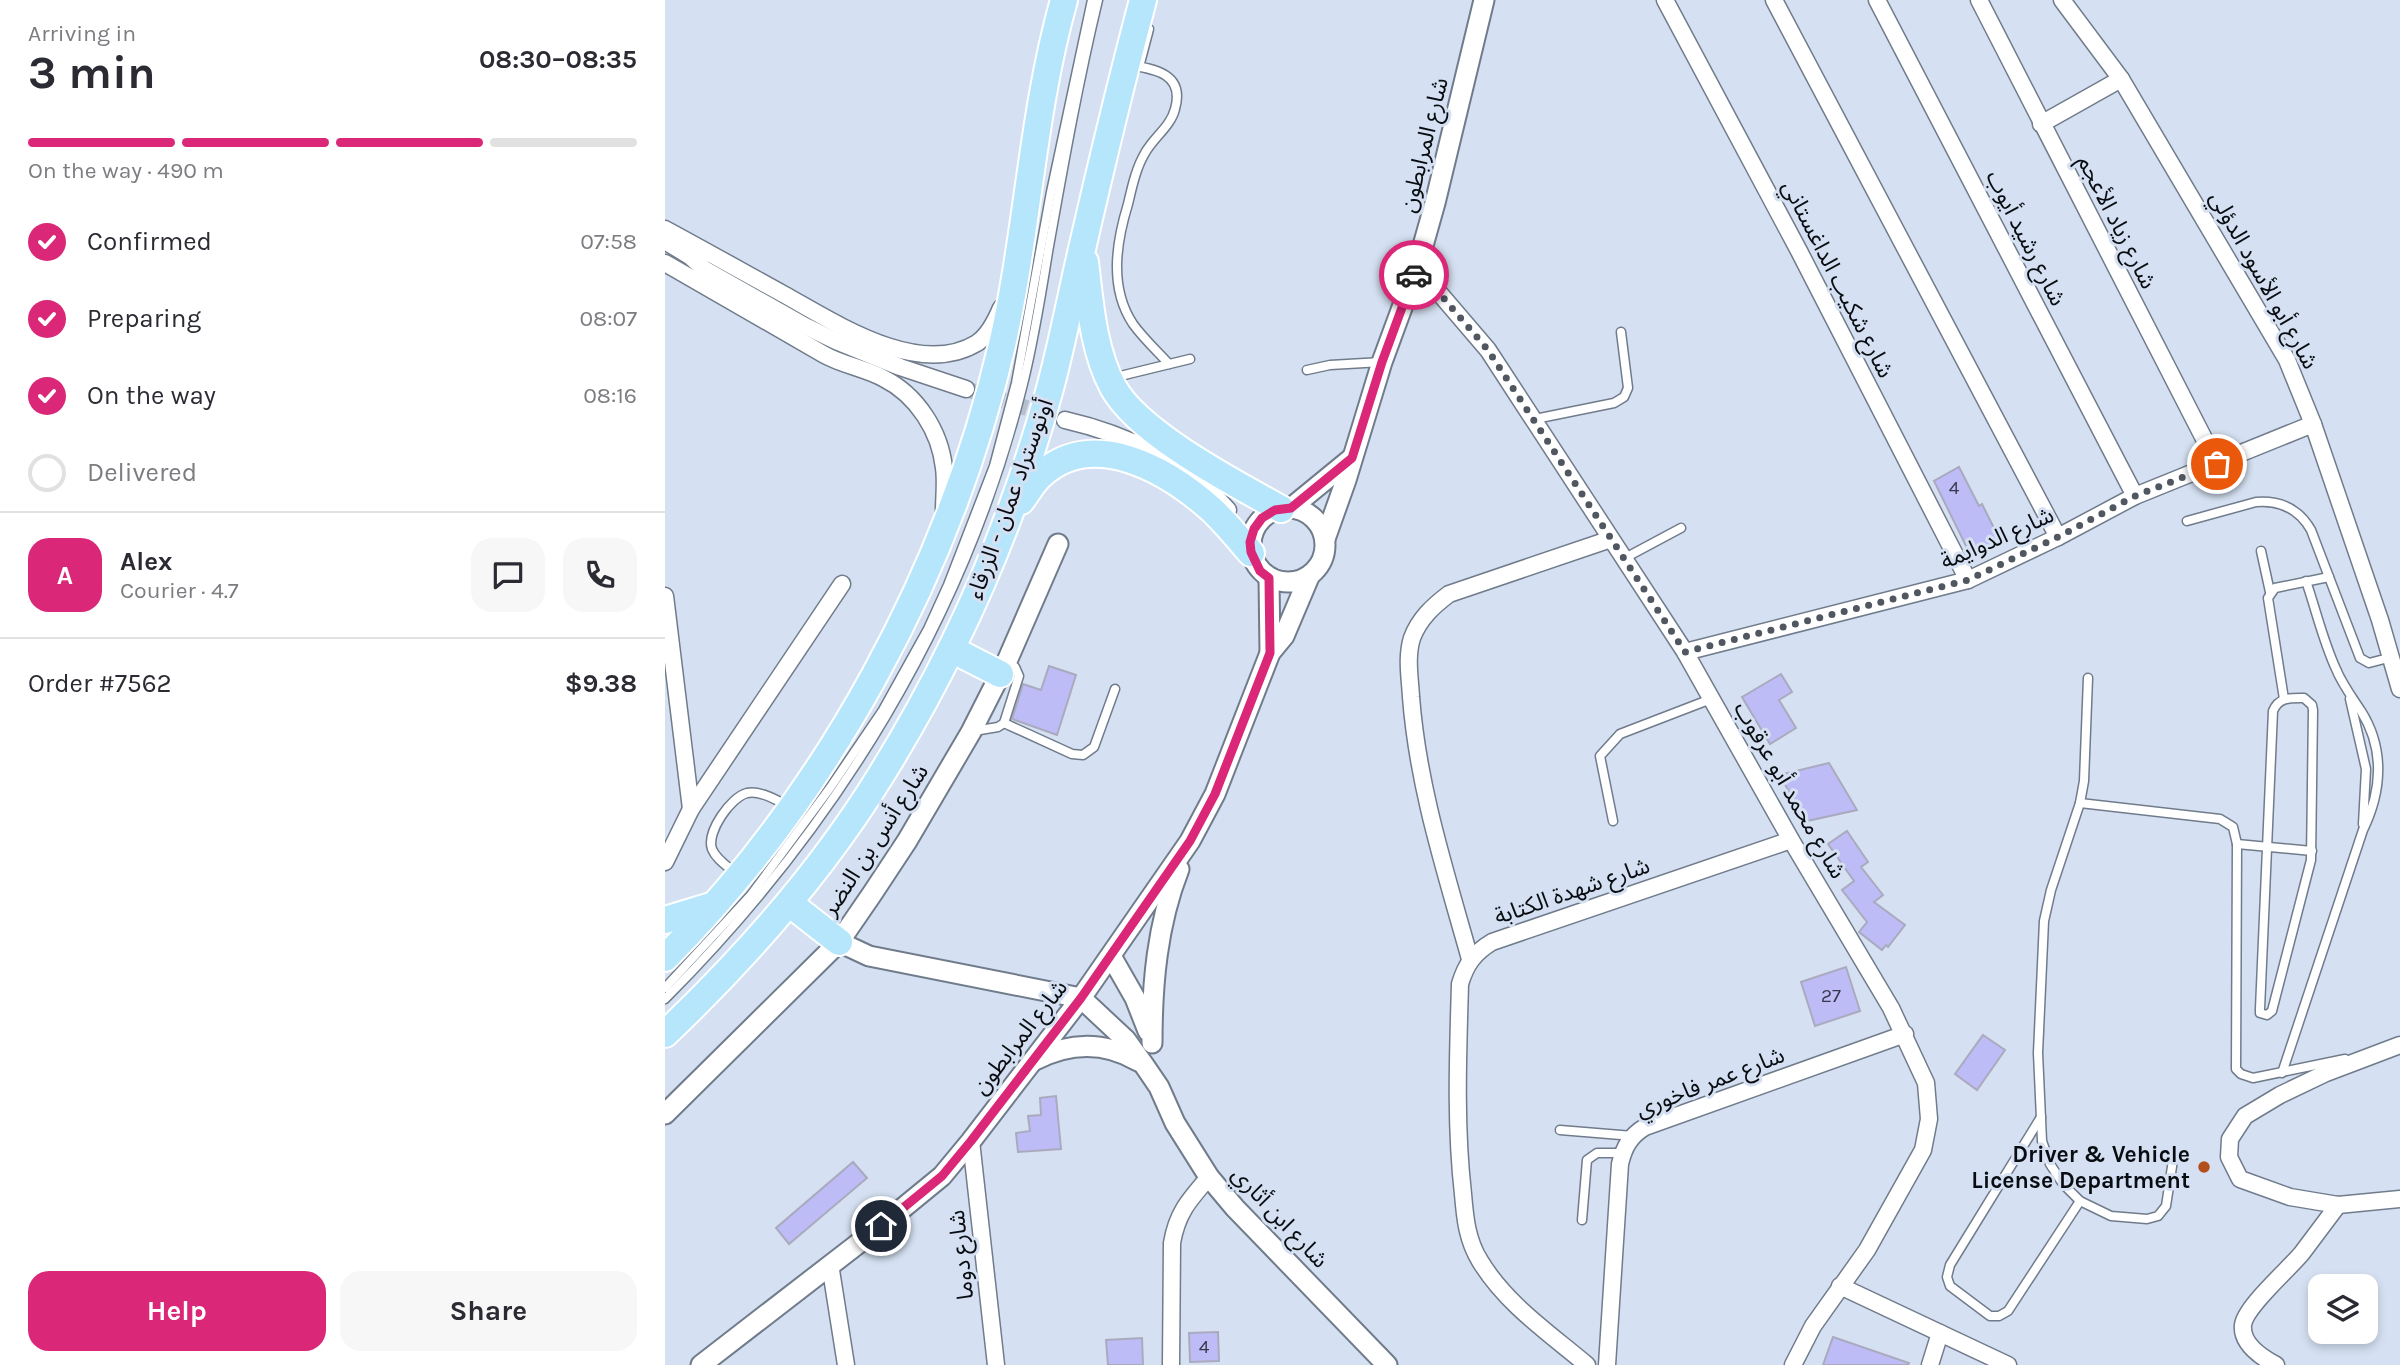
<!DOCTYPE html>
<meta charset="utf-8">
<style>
body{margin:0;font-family:Karla,"Noto Sans Arabic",sans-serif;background:#f7f7f7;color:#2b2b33;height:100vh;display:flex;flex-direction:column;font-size:26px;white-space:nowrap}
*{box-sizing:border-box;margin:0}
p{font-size:23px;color:#7c7c81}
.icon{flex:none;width:38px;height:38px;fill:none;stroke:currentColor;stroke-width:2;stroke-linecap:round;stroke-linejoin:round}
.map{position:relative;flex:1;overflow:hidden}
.details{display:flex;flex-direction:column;background:#fff;width:665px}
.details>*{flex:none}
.fabs{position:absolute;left:1643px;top:1274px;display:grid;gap:14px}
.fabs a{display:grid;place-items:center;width:70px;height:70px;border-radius:14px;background:#fff;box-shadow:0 4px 10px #0003;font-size:35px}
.pin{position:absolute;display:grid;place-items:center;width:60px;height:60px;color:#fff;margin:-30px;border:4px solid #fff;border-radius:50%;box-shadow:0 2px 7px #0007}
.courier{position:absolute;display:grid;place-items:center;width:70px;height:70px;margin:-35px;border:5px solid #db2777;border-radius:50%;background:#fff;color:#222;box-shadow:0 2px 9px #0007}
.summary em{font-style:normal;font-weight:700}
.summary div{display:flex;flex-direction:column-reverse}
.summary{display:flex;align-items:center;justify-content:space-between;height:119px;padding:0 28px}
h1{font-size:46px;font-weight:700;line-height:52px}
.bar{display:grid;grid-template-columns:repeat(4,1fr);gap:10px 7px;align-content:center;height:84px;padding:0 28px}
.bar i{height:9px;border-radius:5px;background:#e1e1e2}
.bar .current{background:#db2777}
.bar p{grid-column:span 4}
.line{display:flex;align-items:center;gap:18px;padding:0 28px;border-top:2px solid #e1e1e2}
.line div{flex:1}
.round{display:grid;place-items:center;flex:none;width:74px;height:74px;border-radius:21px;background:#f7f7f7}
ol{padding:0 28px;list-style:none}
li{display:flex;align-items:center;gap:21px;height:77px}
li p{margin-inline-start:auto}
li .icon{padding:7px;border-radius:50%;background:#db2777;color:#fff;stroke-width:4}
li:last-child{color:#7c7c81}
li i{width:38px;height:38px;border:4px solid #e1e1e2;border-radius:50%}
.cta{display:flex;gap:14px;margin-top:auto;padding:14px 28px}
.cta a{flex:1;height:80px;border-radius:21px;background:#db2777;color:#fff;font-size:28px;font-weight:700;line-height:80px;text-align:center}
.cta a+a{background:#f7f7f7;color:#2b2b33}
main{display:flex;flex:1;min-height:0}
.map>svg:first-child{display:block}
.building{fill:#bebcf6;stroke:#aaaabe;stroke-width:2}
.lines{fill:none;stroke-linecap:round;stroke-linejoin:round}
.minor-tunnel{stroke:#b6c1d0;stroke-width:16;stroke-dasharray:16 8;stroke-linecap:butt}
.service-casing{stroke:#707c8b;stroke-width:11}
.minor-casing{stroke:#707c8b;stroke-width:19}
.tertiary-casing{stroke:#707c8b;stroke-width:23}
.trunk-casing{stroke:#fff;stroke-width:30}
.service{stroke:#fff;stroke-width:8}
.minor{stroke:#fff;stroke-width:16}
.tertiary{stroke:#fff;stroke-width:19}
.trunk{stroke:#b6e6fb;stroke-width:26}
.done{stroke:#505760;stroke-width:7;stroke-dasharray:0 12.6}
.route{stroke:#db2777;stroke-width:9}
.poi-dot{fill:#b34f1c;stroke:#d5e1f2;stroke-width:2.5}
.labels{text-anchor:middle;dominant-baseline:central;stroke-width:6;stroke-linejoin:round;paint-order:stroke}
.number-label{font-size:19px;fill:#36394b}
.street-label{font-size:23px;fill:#090d12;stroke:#d5e1f2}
.poi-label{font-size:23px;font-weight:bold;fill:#090d12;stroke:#d5e1f2;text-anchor:end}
</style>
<main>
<section class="details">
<div class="summary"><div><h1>3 min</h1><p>Arriving in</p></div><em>08:30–08:35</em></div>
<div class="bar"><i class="current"></i><i class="current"></i><i class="current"></i><i></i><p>On the way · 490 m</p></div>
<ol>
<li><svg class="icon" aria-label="check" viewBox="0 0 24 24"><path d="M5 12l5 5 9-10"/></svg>Confirmed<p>07:58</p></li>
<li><svg class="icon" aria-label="check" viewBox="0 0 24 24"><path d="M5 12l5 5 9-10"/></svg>Preparing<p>08:07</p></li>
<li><svg class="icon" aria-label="check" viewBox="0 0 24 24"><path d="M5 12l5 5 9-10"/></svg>On the way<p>08:16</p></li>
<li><i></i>Delivered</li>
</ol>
<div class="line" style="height:126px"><b class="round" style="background:#db2777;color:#fff">A</b><div><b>Alex</b><p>Courier · 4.7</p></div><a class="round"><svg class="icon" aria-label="chat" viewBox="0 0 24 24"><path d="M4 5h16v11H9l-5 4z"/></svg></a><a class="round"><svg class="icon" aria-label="phone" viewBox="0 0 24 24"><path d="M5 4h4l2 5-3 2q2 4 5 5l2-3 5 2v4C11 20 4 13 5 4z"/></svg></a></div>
<div class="line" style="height:91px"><div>Order #7562</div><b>$9.38</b></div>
<div class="cta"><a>Help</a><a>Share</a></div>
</section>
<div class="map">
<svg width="1735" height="1365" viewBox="0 0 1735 1365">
<rect width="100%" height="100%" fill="#d5e1f2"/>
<g class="building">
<polygon points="1294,467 1314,506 1317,504 1336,542 1306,556 1269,481"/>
<polygon points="384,666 411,675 392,735 347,719 358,684 376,690"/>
<polygon points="1116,674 1127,692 1114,700 1131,728 1105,744 1077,697"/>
<polygon points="1164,763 1192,810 1142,821 1114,775"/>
<polygon points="1182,831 1203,862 1196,867 1218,895 1209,902 1240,925 1223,947 1221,945 1217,950 1194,932 1202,922 1177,890 1189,881 1163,844"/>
<polygon points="1181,967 1195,1011 1150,1026 1136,982"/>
<polygon points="1318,1035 1340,1050 1312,1090 1290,1074"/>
<polygon points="391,1096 396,1149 353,1152 351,1133 365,1131 363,1116 376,1115 375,1098"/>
<polygon points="188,1162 202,1178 124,1244 111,1228"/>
<polygon points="553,1332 554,1361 525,1362 524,1333"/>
<polygon points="1168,1337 1244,1363 1243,1365 1158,1365"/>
<polygon points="477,1338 478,1365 443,1365 441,1340"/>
</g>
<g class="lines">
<polyline class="minor-tunnel" points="301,389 384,415"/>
<g class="service-casing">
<g id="service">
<path d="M465 65C490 69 520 74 510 109 506 126 488 138 480 153 471 168 467 187 463 204 451 243 444 288 468 324 478 338 492 351 504 364"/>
<polyline points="474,67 484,29"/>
<polyline points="642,370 665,365 717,362"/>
<polyline points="447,378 525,359"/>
<polyline points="870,419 949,403 959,397 963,388 956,332"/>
<path d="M1522 521 1591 502C1616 500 1634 509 1646 530L1695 658 1704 663 1727 657"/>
<polyline points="1596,551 1605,592"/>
<polyline points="958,559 1016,528"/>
<polyline points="1423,678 1419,781 1415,803 1386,890 1379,921 1373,1053 1377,1141 1385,1164 1398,1184 1415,1201 1446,1216 1482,1219 1493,1216 1501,1206 1508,1160"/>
<path d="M1639 698 1647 705 1648 710 1646 860 1607 1011 1602 1015 1595 1013V1009L1608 711C1614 697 1625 698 1639 698Z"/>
<polyline points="1619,699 1603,598 1610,588 1664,577"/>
<polyline points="1685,699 1701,769 1698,824"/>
<polyline points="339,723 407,754 418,755 429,747 450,689"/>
<polyline points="309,731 333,727 339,723 354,676 350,667 344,662"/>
<polyline points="1415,803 1555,819 1568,827 1572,844 1571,1069 1576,1074 1588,1078 1680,1059"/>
<polyline points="948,821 935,756 955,734 1046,699"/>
<polyline points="1572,844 1647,851"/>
<path d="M69 872C62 866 51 859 47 849 41 832 66 797 82 793 96 790 112 801 124 806"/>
<polyline points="0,988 86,895 165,788 218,710 263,629 283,585 329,466 351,383 386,192 427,0"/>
<path d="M0 999C170 829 300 619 358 384 369 340 376 296 383 252 398 168 413 83 433 0"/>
<path d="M1617 1073 1698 830C1717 791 1720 749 1696 711 1687 697 1677 684 1671 669 1658 641 1651 610 1641 581"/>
<polyline points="1376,1117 1285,1265 1282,1277 1285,1286 1325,1316 1334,1316 1343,1311 1415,1201"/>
<polyline points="895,1130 968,1136"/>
<polyline points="917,1220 922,1160 932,1153 957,1153"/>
</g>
</g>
<g class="minor-casing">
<g id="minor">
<polyline points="1000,0 1134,251 1303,580"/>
<polyline points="1109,0 1393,537"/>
<polyline points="1212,0 1470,496"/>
<polyline points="1314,0 1552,464"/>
<polyline points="1397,0 1456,79 1622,360 1648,424 1715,620 1735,689"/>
<polyline points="1376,124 1456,79"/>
<path d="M0 229C39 250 78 272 118 294 169 322 253 379 312 343 324 335 331 320 336 308"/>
<polyline points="0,241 26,257 39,269 140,326 171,341 235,367 301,389"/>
<path d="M0 263C53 293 105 324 158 354 177 365 199 368 218 378 252 395 275 431 279 468 281 482 279 497 279 511"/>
<polyline points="752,267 823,350 1020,652 1126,840 1226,1008 1261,1083 1264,1119 1258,1150 1202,1250 1148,1326 1128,1365"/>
<path d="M400 420C461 434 521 462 563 510"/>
<polyline points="0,596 26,809"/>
<polyline points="1020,652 1303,580 1393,537 1470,496 1648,424"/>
<polyline points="0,862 26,809 177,584"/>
<path d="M805 959C781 873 753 788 746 697 745 678 741 657 747 638 754 619 768 606 784 594L946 539"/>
<polyline points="1735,1045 1661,1073 1615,1095 1580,1116 1565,1139 1564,1157 1575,1179 1625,1197 1673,1205 1735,1199"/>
<polyline points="306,1141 331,1365"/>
<polyline points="165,1264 181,1365"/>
<polyline points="1175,1286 1343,1365"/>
<path d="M506 1365 507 1243C512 1213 524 1200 544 1177"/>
<path d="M922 1365C884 1333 841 1304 815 1261 802 1240 800 1218 798 1194 790 1124 793 1054 795 984 801 964 809 953 827 942L1126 840"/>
<path d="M942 1365 955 1164C959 1147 965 1136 980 1127L1240 1034"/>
<polyline points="1265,1365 1275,1333"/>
<path d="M1611 1365C1596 1357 1576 1344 1578 1325 1580 1307 1624 1269 1637 1253 1649 1237 1661 1221 1673 1205"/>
</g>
</g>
<g class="tertiary-casing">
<g id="tertiary">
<circle cx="623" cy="545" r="37"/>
<polyline points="626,508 687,458"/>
<polyline points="660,539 681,480 717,362 752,267 770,203 819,0"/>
<polyline points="604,578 605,653"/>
<polyline points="174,942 204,956 416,998 461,1040 479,1065 494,1087 510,1123 544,1177 570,1208 722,1365"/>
<polyline points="446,956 470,998 483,1031"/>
<path d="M487 1043C487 984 492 925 514 869"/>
<path d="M370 1060C405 1042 439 1041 473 1061"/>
<polyline points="0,1114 174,942 207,894 242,841 306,732 342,661 393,544"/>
<polyline points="36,1365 216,1226 277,1176 306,1141 416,998 525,841 550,794 605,653 619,636 644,577"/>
</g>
</g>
<g class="trunk-casing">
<g id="trunk">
<path d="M420 262C425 303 428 350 448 387 473 433 569 483 616 509"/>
<path d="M356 501C362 493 368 482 376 475 428 427 502 470 546 509 560 522 573 538 586 553"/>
<polyline points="286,649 335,674"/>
<polyline points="124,903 174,942"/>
<polyline points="0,920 46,906"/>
<path d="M0 958C164 793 284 571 337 345 363 231 367 113 399 0"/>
<path d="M0 1034C81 957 157 871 216 775 290 656 347 526 384 392 397 345 406 296 417 249 436 166 456 83 478 0"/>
</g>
</g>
<use href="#service" class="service"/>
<use href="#minor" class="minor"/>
<use href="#tertiary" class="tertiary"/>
<use href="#trunk" class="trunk"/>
</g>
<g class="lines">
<polyline class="done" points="749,275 752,267 823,350 1020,652 1303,580 1393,537 1470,496 1552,464"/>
<polyline class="route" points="216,1226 277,1176 306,1141 416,998 525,841 550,794 605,653 604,578 595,571 586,552 585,542 589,529 597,518 610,510 626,508 687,458 717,362 749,275"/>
</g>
<circle class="poi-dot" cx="1539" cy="1167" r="7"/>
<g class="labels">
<g class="number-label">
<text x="1289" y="488">4</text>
<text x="1166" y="996">27</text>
<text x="539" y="1347">4</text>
</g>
<g class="street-label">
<text transform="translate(759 145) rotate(-76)">شارع المرابطون</text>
<text transform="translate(1452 222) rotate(63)">شارع زياد الأعجم</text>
<text transform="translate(1361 238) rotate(63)">شارع رشيد أيوب</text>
<text transform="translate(1173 279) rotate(63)">شارع شكيب الداغستاني</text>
<text transform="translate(1599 280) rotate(61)">شارع أبو الأسود الدؤلي</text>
<text transform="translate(345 499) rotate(-70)">أوتوستراد عمان - الزرقاء</text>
<text transform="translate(1332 538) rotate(-24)">شارع الدوايمة</text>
<text transform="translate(1125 790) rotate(60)">شارع محمد أبو عرقوب</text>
<text transform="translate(210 840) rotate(-57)">شارع أنس بن النضر</text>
<text transform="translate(907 891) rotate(-19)">شارع شهدة الكتابة</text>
<text transform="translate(355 1037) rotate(-52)">شارع المرابطون</text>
<text transform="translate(1045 1082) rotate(-21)">شارع عمر فاخوري</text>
<text transform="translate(615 1217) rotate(47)">شارع ابن أثاري</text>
<text transform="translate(296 1255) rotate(-96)">شارع دوما</text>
</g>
<g class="poi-label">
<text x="1525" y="1154">Driver &amp; Vehicle<tspan x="1525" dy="26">License Department</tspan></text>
</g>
</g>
</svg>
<div class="fabs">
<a><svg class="icon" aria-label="layers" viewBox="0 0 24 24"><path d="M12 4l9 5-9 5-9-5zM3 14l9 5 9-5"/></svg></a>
</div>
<div class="pin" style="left:1552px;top:464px;background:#ea580c"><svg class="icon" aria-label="bag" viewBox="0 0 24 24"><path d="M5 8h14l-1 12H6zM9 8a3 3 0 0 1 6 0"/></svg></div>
<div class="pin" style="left:216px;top:1226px;background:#1f2937"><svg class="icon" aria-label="home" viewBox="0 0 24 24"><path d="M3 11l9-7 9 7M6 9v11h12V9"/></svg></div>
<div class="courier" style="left:749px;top:275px"><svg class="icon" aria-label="car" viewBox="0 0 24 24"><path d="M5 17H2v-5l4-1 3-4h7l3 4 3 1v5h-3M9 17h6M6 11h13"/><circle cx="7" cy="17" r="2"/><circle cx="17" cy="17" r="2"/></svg></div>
</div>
</main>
